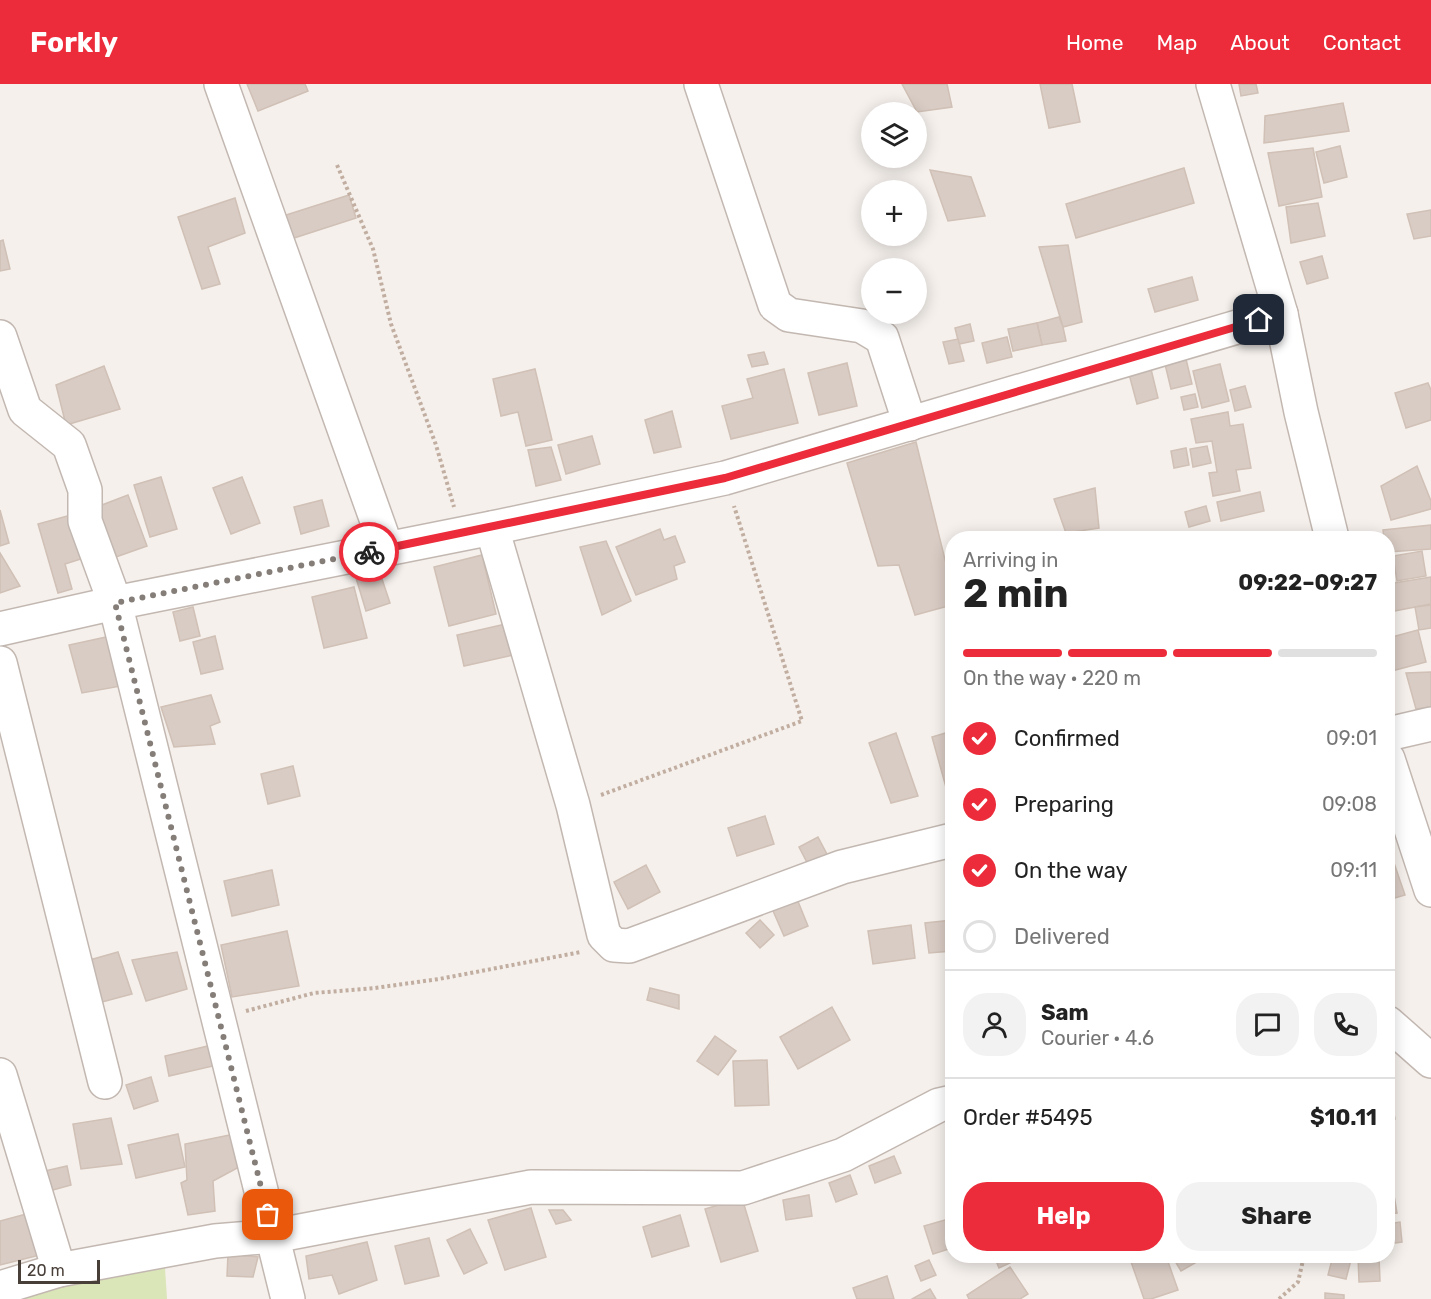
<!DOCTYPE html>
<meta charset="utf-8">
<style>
body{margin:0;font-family:Rubik,sans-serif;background:#f2f2f2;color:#222;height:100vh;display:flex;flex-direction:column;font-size:22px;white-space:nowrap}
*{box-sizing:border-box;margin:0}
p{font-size:20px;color:#767676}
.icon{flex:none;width:33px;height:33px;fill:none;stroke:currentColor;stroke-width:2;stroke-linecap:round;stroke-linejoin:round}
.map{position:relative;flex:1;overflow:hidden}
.panel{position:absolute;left:945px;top:447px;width:450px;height:732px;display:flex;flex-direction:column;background:#fff;border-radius:24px;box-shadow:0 3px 15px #0003}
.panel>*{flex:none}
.controls{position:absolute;left:861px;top:18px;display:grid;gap:12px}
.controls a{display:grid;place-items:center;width:66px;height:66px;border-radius:50%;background:#fff;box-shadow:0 3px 15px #0003;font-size:30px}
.scale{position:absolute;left:18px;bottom:15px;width:82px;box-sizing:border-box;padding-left:6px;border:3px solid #493f39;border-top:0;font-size:16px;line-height:21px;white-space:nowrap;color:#493f39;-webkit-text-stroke:4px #fff;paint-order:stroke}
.pin{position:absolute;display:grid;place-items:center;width:51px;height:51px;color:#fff;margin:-26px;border-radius:12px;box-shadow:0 3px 9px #0006}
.courier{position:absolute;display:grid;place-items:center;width:60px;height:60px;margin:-30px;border:4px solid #ec2c3a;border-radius:50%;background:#fff;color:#222;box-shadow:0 2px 8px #0007}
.summary em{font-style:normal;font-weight:700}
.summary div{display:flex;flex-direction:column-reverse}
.summary{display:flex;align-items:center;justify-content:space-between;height:102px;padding:0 18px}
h1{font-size:39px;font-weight:700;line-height:45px}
.bar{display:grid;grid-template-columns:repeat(4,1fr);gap:9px 6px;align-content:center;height:72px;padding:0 18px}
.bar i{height:8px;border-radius:4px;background:#e0e0e0}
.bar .on{background:#ec2c3a}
.bar p{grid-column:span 4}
.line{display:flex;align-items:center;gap:15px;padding:0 18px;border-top:2px solid #e0e0e0}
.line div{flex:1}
.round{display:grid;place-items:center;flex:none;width:63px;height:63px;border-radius:24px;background:#f2f2f2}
ol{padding:0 18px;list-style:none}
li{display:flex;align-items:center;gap:18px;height:66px}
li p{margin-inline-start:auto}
li .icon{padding:6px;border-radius:50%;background:#ec2c3a;color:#fff;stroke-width:4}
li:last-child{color:#767676}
li i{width:33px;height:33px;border:3px solid #e0e0e0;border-radius:50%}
.button{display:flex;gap:12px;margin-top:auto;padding:12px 18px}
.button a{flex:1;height:69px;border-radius:24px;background:#ec2c3a;color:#fff;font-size:24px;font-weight:700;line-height:69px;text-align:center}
.button a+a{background:#f2f2f2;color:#222}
header{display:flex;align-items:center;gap:36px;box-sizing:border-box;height:84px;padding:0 30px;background:#ec2c3a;color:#fff}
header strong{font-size:28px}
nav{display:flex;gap:33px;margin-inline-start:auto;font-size:21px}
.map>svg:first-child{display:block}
.green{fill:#dbe6b8}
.building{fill:#d9ccc5;stroke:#d0c0b5;stroke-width:1.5}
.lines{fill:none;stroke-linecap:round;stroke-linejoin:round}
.minor-casing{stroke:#c3b8b1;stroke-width:36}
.path{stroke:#c1aea1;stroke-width:4;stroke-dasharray:3 3;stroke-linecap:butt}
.minor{stroke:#fff;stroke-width:33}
.done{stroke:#857d78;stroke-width:6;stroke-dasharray:0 10.8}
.route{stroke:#ec2c3a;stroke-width:8}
</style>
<header>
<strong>Forkly</strong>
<nav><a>Home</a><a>Map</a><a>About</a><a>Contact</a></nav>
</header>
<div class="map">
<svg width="1431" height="1215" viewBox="0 0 1431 1215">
<rect width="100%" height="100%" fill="#f5f0ec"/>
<polygon class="green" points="164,1168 167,1215 6,1215"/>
<g class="building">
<polygon points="247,0 305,0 308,7 258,27"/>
<polygon points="902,0 947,0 952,23 917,28"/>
<polygon points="1040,0 1072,0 1080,38 1049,44"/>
<polygon points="1239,0 1256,0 1258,9 1241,12"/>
<polygon points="1343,19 1349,47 1264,59 1265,32"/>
<polygon points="1340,62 1347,93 1324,99 1316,68"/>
<polygon points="1313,64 1322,113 1279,122 1268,69"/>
<polygon points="1184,84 1194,119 1076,154 1066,120"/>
<polygon points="930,86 971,93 985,132 948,137"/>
<polygon points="349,111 356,134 291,155 283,132"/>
<polygon points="235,114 245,149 208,163 220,200 202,205 178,133"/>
<polygon points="1318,119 1325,152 1291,159 1286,123"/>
<polygon points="1431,126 1431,152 1414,155 1407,130"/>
<polygon points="3,156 10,185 0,187 0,157"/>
<polygon points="1068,161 1082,238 1063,243 1039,163"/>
<polygon points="1322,172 1328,194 1307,200 1300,178"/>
<polygon points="1192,193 1198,216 1155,228 1148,205"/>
<polygon points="1059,233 1063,243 1066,257 1042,261 1037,239"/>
<polygon points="1037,239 1042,261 1013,267 1008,245"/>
<polygon points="970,240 974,257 959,260 955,244"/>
<polygon points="1007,253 1012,273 987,279 982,259"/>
<polygon points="958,255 964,277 949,280 943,258"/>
<polygon points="764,268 768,280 752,283 748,271"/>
<polygon points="1185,271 1192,300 1171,305 1164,276"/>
<polygon points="847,279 857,322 819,331 808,289"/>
<polygon points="1220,280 1229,317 1202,324 1193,287"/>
<polygon points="104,282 120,325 66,341 56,301"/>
<polygon points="535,285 552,356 526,362 518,328 501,332 493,295"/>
<polygon points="784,285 798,339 731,355 722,322 753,314 747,295"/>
<polygon points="1151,285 1158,314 1137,320 1129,290"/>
<polygon points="1428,299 1431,306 1431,336 1406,344 1395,309"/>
<polygon points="1245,302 1251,323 1235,327 1230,306"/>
<polygon points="1195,310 1198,323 1184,326 1181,313"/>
<polygon points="672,327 681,363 654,369 645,336"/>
<polygon points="1228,328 1230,342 1243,340 1251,384 1236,386 1240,407 1213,412 1209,389 1217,388 1212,357 1196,359 1191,335"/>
<polygon points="592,352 600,380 566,390 558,361"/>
<polygon points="916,358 952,504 952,521 915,531 899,481 878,482 847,379"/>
<polygon points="1207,362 1211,379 1193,383 1190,365"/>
<polygon points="551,363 561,396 536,402 528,366"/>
<polygon points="1186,364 1189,381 1174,384 1171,367"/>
<polygon points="1417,382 1431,417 1431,425 1391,436 1381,402"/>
<polygon points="161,393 177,445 150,453 134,401"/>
<polygon points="242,393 260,439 231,450 213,404"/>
<polygon points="1095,404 1099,444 1066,449 1054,415"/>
<polygon points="1260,408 1264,427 1221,437 1217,418"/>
<polygon points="128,411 147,462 113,474 94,424"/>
<polygon points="322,416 329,442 301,450 294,423"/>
<polygon points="1206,422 1210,437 1189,443 1185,428"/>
<polygon points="0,426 9,459 0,462"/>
<polygon points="75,430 87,473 65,480 72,505 58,509 38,440"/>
<polygon points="1431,441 1431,465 1388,468 1388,454 1384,454 1383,446"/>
<polygon points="660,445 664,456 675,452 685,478 674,482 677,495 636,511 616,463"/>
<polygon points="606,457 631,517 602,531 580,463"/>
<polygon points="1422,467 1426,492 1397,497 1393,472"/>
<polygon points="0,469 20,502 0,509"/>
<polygon points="482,471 496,530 449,542 434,483"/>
<polygon points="379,486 390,519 366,527 356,494"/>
<polygon points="1431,493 1431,520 1389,528 1388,521 1388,500"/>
<polygon points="354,503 367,554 324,564 312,513"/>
<polygon points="1431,521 1431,544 1419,546 1415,523"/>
<polygon points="193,523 200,552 180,557 173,528"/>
<polygon points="506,540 513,571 464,582 457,551"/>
<polygon points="1418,546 1426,578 1388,588 1388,554"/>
<polygon points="111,552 121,602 82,609 69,561"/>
<polygon points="215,552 223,585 201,590 193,558"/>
<polygon points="1431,588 1431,623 1416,625 1406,589"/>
<polygon points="211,611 220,638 210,642 215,660 174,663 161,623"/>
<polygon points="952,647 952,706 947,707 932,653"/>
<polygon points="896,649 918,712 891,719 869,659"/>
<polygon points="293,682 300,712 268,720 261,690"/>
<polygon points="765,732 774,760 737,772 728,744"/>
<polygon points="818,753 830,776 811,786 799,763"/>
<polygon points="1394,779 1405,811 1388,816 1388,781"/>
<polygon points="646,781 660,808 628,825 614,798"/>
<polygon points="272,786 279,821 232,832 224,797"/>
<polygon points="795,810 808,842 784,852 770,820"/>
<polygon points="760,836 774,851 760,864 746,849"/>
<polygon points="952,836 952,867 929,869 925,839"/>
<polygon points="911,841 915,874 873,880 868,847"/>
<polygon points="287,847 299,902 232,913 221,861"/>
<polygon points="118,868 132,910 98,919 86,877"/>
<polygon points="177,868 187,905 146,917 132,876"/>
<polygon points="650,904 679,911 679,925 647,916"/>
<polygon points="832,923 850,956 798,985 780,953"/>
<polygon points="715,952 736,967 718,991 697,977"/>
<polygon points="208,962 213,982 169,992 165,972"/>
<polygon points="767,976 769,1021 735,1022 733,977"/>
<polygon points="151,993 158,1017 134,1025 126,1001"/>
<polygon points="1388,1004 1389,1004 1395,1035 1388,1037"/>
<polygon points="111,1034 122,1080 81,1085 73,1040"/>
<polygon points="178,1050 185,1083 136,1094 128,1061"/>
<polygon points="235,1050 239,1083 213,1097 215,1127 188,1131 181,1099 187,1096 185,1060"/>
<polygon points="894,1072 901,1089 875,1099 869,1082"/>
<polygon points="67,1082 71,1101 42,1109 36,1089"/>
<polygon points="850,1091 857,1110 836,1118 829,1099"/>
<polygon points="809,1111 812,1132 786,1136 783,1116"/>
<polygon points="1394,1111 1397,1129 1388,1130 1388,1112"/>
<polygon points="742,1114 758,1167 721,1178 705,1125"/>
<polygon points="531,1124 546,1173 505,1186 488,1136"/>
<polygon points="549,1126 563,1126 571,1136 556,1140"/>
<polygon points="34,1128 44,1170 0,1181 0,1137"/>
<polygon points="680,1131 689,1162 652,1173 643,1143"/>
<polygon points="952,1134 952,1164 933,1170 924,1142"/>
<polygon points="1400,1138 1402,1158 1388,1160 1388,1140"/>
<polygon points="470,1145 487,1179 464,1190 447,1156"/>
<polygon points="429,1154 439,1192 405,1200 395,1162"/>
<polygon points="367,1158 377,1196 339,1210 332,1191 309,1195 306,1172"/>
<polygon points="228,1170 258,1173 253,1193 227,1192"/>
<polygon points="994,1172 1025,1172 999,1184"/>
<polygon points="1129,1172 1166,1172 1178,1206 1151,1215 1144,1215"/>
<polygon points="1172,1172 1207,1172 1181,1187"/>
<polygon points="1333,1172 1352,1172 1346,1195 1328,1191"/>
<polygon points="1358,1172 1379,1172 1380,1197 1359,1198"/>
<polygon points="929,1176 936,1191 921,1197 915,1182"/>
<polygon points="1010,1183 1028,1210 1020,1215 969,1215 967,1211"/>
<polygon points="887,1192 894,1215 857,1215 853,1204"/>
<polygon points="930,1205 936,1215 912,1215"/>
<polygon points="1325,1209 1344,1211 1344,1215 1325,1215"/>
</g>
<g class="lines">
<g class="minor-casing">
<g id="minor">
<polyline points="221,0 387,465"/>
<polyline points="701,0 775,221 789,231 862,242 882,254 910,340"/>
<polyline points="1213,0 1281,230 1301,328 1332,454"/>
<polyline points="0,253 25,326 69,361 85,406 85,437 115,519 288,1215"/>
<polyline points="492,444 573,721 604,851 614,861 629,862 842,783 952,756"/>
<polyline points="0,545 115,519 492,444 725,394 1281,230"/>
<polyline points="0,579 105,998"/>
<polyline points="1388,650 1431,640"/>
<polyline points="1388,675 1431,806"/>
<polyline points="1388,939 1431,977"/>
<polyline points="0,991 59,1186"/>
<polyline points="0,1204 59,1186 215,1157 274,1152 531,1103 743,1104 843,1071 939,1021 952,1018"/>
</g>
</g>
<g class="path">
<polyline points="337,81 373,165 391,240 436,361 454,423"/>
<polyline points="601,711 802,637 734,422"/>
<polyline points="246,927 314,909 375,904 439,895 581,868"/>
<polyline points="1279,1215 1298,1198 1304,1172"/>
</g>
<use href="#minor" class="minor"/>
</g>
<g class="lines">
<polyline class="done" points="268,1131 115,519 369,468"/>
<polyline class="route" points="369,468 725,394 1259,236"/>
</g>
</svg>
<div class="controls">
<a><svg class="icon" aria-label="layers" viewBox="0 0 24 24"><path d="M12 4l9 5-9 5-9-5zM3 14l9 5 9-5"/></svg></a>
<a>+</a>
<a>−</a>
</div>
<div class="scale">20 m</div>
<div class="pin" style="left:268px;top:1131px;background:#ea580c"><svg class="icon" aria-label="bag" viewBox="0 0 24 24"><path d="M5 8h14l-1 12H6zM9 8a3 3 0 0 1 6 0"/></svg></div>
<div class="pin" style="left:1259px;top:236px;background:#1f2937"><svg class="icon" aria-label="home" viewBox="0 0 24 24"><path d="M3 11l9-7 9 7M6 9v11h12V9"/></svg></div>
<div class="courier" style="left:369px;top:468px"><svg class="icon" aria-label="bike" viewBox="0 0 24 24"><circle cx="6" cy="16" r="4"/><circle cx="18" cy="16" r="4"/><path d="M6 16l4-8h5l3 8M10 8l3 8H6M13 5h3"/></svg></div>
<section class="panel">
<div class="summary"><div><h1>2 min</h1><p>Arriving in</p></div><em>09:22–09:27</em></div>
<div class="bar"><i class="on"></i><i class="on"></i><i class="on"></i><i></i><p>On the way · 220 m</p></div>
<ol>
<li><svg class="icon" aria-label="check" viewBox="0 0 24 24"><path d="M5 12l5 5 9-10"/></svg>Confirmed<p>09:01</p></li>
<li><svg class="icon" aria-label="check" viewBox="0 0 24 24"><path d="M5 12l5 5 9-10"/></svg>Preparing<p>09:08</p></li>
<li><svg class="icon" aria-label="check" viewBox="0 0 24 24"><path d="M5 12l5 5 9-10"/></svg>On the way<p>09:11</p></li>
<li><i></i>Delivered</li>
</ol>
<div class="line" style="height:108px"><a class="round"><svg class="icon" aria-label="person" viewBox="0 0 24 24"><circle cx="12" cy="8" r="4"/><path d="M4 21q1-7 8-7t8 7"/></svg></a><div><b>Sam</b><p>Courier · 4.6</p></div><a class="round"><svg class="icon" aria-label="chat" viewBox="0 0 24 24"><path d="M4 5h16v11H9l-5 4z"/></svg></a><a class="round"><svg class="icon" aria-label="phone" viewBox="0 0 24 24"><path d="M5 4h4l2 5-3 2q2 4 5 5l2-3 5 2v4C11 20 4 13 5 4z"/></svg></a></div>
<div class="line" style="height:78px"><div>Order #5495</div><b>$10.11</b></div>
<div class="button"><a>Help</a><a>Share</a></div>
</section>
</div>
